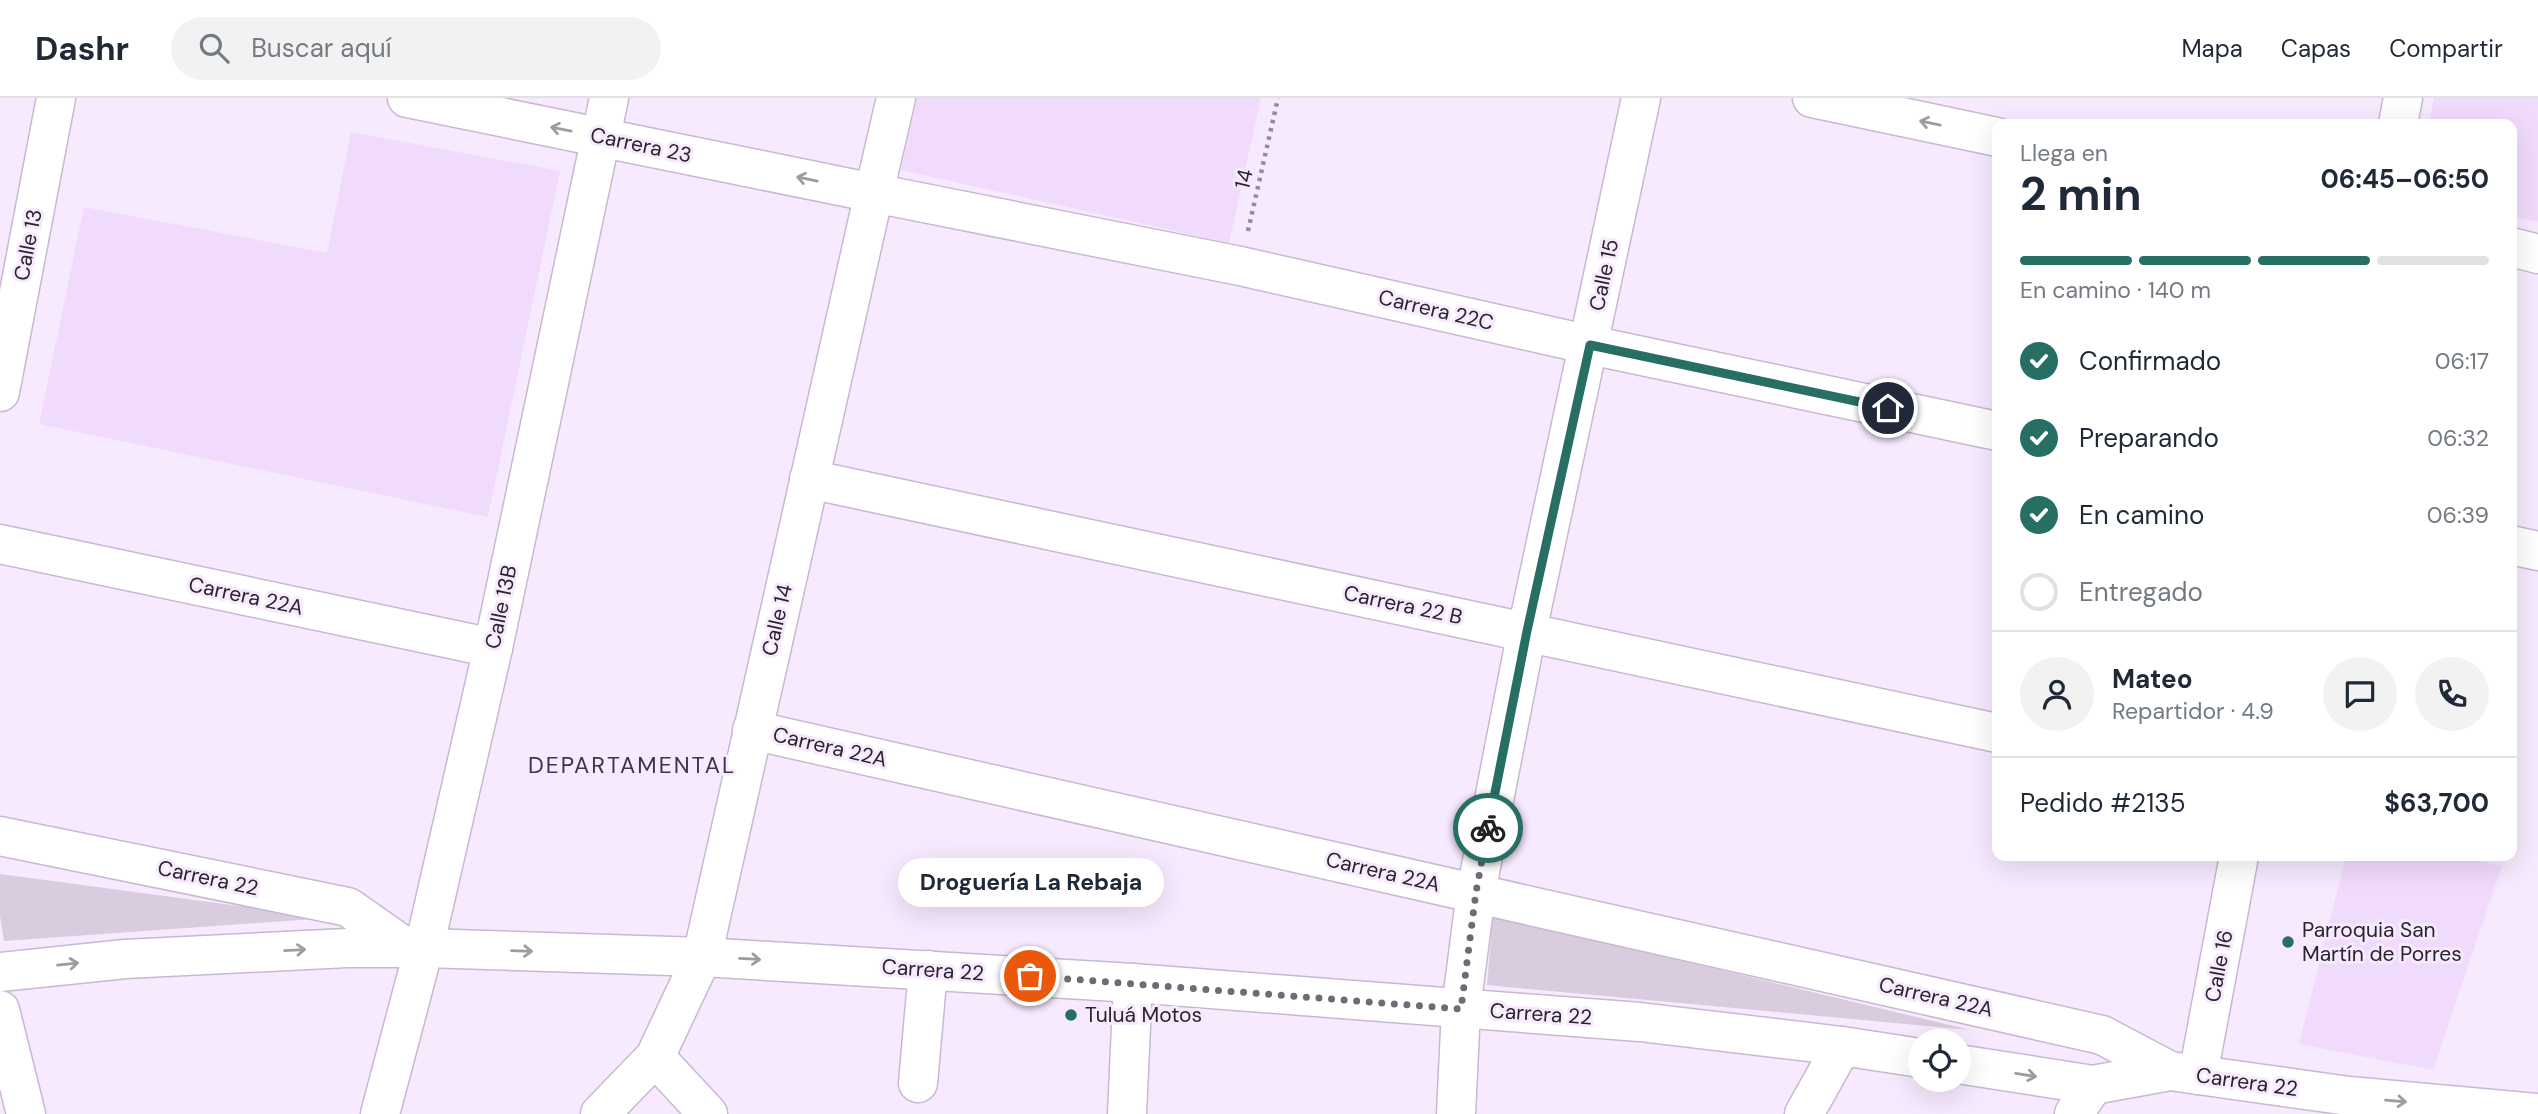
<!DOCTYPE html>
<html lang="es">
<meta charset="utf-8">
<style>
body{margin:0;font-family:"DM Sans",sans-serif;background:#f2f2f3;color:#1f2937;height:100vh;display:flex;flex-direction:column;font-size:26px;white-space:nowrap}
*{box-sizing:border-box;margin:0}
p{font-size:23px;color:#747a83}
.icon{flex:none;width:38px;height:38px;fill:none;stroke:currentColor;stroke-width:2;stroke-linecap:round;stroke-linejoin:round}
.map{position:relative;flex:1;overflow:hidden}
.side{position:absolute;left:1992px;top:21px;width:525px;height:742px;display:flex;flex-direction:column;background:#fff;border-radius:14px;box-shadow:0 7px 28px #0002}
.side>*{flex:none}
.buttons{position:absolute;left:1908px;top:931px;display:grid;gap:14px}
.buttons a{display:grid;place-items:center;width:63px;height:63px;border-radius:50%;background:#fff;box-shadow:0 7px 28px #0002;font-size:35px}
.pin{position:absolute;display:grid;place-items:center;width:60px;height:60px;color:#fff;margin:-30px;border:4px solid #fff;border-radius:50%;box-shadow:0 2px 7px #0007}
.courier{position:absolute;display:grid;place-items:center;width:70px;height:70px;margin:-35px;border:5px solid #276e64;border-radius:50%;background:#fff;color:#222;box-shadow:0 2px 9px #0007}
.bubble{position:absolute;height:49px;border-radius:24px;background:#fff;box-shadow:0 7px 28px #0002;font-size:23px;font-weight:700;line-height:49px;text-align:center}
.overview em{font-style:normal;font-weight:700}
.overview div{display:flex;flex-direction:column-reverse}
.overview{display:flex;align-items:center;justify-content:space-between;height:119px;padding:0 28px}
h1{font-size:46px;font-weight:700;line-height:52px}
.bar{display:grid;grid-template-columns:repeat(4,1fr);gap:10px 7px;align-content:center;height:84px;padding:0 28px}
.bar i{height:9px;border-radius:5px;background:#e0e1e3}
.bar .active{background:#276e64}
.bar p{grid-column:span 4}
.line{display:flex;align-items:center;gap:18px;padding:0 28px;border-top:2px solid #e0e1e3}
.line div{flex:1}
.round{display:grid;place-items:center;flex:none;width:74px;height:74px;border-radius:37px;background:#f2f2f3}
ol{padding:0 28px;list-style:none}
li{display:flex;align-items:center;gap:21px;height:77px}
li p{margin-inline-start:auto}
li .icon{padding:7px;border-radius:50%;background:#276e64;color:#fff;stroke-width:4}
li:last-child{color:#747a83}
li i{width:38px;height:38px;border:4px solid #e0e1e3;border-radius:50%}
header{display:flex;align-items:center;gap:42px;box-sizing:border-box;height:98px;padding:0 35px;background:#fff;border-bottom:2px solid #e0e1e3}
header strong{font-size:33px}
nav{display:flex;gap:38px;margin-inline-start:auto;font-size:24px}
.search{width:490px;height:63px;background:#f2f2f3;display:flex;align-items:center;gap:18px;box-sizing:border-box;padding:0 24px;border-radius:38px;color:#747a83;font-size:26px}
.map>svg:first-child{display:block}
.built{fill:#f1dbfc}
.green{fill:#d9ccdf}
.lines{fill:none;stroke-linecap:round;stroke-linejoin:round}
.minor-casing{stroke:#c9b8d1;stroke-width:41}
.tertiary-casing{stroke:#c9b8d1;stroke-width:41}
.path{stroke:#958a9a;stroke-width:4.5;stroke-dasharray:3.5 5;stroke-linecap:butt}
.minor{stroke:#fff;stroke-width:38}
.tertiary{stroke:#fff;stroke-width:38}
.oneway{stroke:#9f9ca0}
.done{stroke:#726976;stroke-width:7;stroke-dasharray:0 12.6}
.route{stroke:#276e64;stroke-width:9}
.poi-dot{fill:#276e64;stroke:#f7e9fe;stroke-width:2.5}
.labels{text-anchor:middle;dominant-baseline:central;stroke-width:6;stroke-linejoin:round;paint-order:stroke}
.street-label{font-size:21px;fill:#2a242d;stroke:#f7e9fe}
.poi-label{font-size:21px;fill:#2a242d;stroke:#f7e9fe;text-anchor:start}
.neighbourhood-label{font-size:23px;letter-spacing:2px;fill:#413348;stroke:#f7e9fe}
</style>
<header>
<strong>Dashr</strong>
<div class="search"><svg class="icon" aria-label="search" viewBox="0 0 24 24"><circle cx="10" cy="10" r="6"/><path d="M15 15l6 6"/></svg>Buscar aquí</div>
<nav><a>Mapa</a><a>Capas</a><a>Compartir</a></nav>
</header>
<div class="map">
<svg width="2538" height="1016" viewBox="0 0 2538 1016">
<rect width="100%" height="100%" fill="#f7e9fe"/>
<g class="built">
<polygon points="917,0 1261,0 1229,145 901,72"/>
<polygon points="2434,0 2538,0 2538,124 2511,118 2511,26 2429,26"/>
<polygon points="351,34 560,73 488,419 39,326 84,109 327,155"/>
<polygon points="2346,758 2454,758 2502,768 2433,972 2299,946"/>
</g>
<g class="green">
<polygon points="0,776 328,820 4,843 0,818"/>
<polygon points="1493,817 1970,932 1487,887"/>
</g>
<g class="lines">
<g class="minor-casing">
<g id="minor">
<polyline points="2398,26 2403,0"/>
<polyline points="0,294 56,0"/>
<polyline points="809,381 1997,635"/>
<polyline points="0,446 493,550"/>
<polyline points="2511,447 2538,453"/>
<polyline points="752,632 2102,937 2170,973"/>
<polyline points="0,738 348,809 405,849"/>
<polyline points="0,912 26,1016"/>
<polyline points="655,959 708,1016"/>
<polyline points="2198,977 2239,758"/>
<polyline points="918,985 928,872"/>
<polyline points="380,1016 424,850 493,550 609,0"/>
<polyline points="600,1016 655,959 702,859 874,95 1240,168 1590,247 1997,333"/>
<polyline points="1127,1016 1133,885"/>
<polyline points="1456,1016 1461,911 1476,794 1527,533 1641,0"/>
<polyline points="1804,1016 1842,948"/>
<polyline points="2074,1016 2093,987"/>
</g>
</g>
<g class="tertiary-casing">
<g id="tertiary">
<polyline points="407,0 874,95 896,0"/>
<polyline points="1812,0 1997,39"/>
<polyline points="2511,149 2538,156"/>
<polyline points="0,874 125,861 347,850 424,850 702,859 1133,885 1640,924 1842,948 1920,960"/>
<polyline points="1958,966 2093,987 2170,973 2349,998 2538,1015"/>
</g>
</g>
<polyline class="path" points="1248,133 1278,0"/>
<use href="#minor" class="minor"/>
<use href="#tertiary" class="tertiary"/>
</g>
<defs><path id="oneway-shaft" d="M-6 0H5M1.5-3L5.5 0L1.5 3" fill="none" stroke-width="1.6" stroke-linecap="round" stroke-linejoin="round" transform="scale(1.75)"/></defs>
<g class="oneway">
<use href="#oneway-shaft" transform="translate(1930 25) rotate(-168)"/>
<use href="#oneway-shaft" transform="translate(561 31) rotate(-169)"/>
<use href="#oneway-shaft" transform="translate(807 81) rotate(-168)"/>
<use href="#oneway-shaft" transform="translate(295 852) rotate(-3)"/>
<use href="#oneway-shaft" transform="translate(522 853) rotate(2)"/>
<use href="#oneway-shaft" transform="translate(750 861) rotate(3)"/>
<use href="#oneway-shaft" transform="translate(68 866) rotate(-6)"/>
<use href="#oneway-shaft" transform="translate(2026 977) rotate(9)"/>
<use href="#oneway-shaft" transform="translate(2396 1003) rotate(5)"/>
</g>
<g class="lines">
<polyline class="done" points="1030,878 1461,911 1476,794 1488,730"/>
<polyline class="route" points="1488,730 1527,533 1590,247 1888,310"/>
</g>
<g class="poi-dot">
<circle cx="2288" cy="844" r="7"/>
<circle cx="1071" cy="917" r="7"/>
</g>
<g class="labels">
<g class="street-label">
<text transform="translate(641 47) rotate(12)">Carrera 23</text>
<text transform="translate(1244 81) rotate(-77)">14</text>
<text transform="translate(28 147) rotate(-79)">Calle 13</text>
<text transform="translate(1604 177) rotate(-78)">Calle 15</text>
<text transform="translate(1436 212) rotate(13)">Carrera 22C</text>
<text transform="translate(246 498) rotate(12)">Carrera 22A</text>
<text transform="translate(1403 507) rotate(12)">Carrera 22 B</text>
<text transform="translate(501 509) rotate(-78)">Calle 13B</text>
<text transform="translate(777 522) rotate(-77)">Calle 14</text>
<text transform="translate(830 649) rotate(13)">Carrera 22A</text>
<text transform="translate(1383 774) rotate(13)">Carrera 22A</text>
<text transform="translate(208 780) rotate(12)">Carrera 22</text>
<text transform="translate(2219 868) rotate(-79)">Calle 16</text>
<text transform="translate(933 872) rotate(4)">Carrera 22</text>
<text transform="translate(1936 899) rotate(13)">Carrera 22A</text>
<text transform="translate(1541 916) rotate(4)">Carrera 22</text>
<text transform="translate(2247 984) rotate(8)">Carrera 22</text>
</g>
<g class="poi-label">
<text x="2302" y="832">Parroquia San<tspan x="2302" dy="24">Martín de Porres</tspan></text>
<text x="1085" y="917">Tuluá Motos</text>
</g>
<g class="neighbourhood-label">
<text x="632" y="667">DEPARTAMENTAL</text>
</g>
</g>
</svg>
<div class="buttons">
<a><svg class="icon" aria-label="locate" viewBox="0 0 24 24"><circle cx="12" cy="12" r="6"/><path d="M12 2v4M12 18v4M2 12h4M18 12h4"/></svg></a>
</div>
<div class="pin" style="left:1030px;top:878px;background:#ea580c"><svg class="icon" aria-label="bag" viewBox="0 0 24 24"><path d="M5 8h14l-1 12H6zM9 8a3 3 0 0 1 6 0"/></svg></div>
<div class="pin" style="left:1888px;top:310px;background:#1f2937"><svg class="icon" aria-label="home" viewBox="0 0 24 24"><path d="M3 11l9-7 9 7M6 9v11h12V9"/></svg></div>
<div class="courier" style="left:1488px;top:730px"><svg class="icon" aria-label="bike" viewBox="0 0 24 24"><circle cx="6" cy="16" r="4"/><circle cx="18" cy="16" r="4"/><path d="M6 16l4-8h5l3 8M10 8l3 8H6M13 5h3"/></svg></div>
<div class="bubble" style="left:898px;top:760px;width:266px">Droguería La Rebaja</div>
<section class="side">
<div class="overview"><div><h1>2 min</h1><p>Llega en</p></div><em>06:45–06:50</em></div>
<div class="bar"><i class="active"></i><i class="active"></i><i class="active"></i><i></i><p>En camino · 140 m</p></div>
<ol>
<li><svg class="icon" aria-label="check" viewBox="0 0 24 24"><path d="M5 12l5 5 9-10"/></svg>Confirmado<p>06:17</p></li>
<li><svg class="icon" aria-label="check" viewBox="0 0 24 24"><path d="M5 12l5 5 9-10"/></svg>Preparando<p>06:32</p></li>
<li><svg class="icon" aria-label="check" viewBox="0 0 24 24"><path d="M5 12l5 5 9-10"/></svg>En camino<p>06:39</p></li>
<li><i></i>Entregado</li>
</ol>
<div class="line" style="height:126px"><a class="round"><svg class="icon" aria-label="person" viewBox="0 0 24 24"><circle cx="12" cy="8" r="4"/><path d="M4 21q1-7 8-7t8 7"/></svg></a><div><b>Mateo</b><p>Repartidor · 4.9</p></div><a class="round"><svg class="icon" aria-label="chat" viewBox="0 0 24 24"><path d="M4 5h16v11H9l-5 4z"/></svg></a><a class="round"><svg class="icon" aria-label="phone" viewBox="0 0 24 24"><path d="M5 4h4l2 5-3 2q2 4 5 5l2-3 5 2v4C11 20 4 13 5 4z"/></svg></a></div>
<div class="line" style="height:91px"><div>Pedido #2135</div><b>$63,700</b></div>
</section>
</div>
